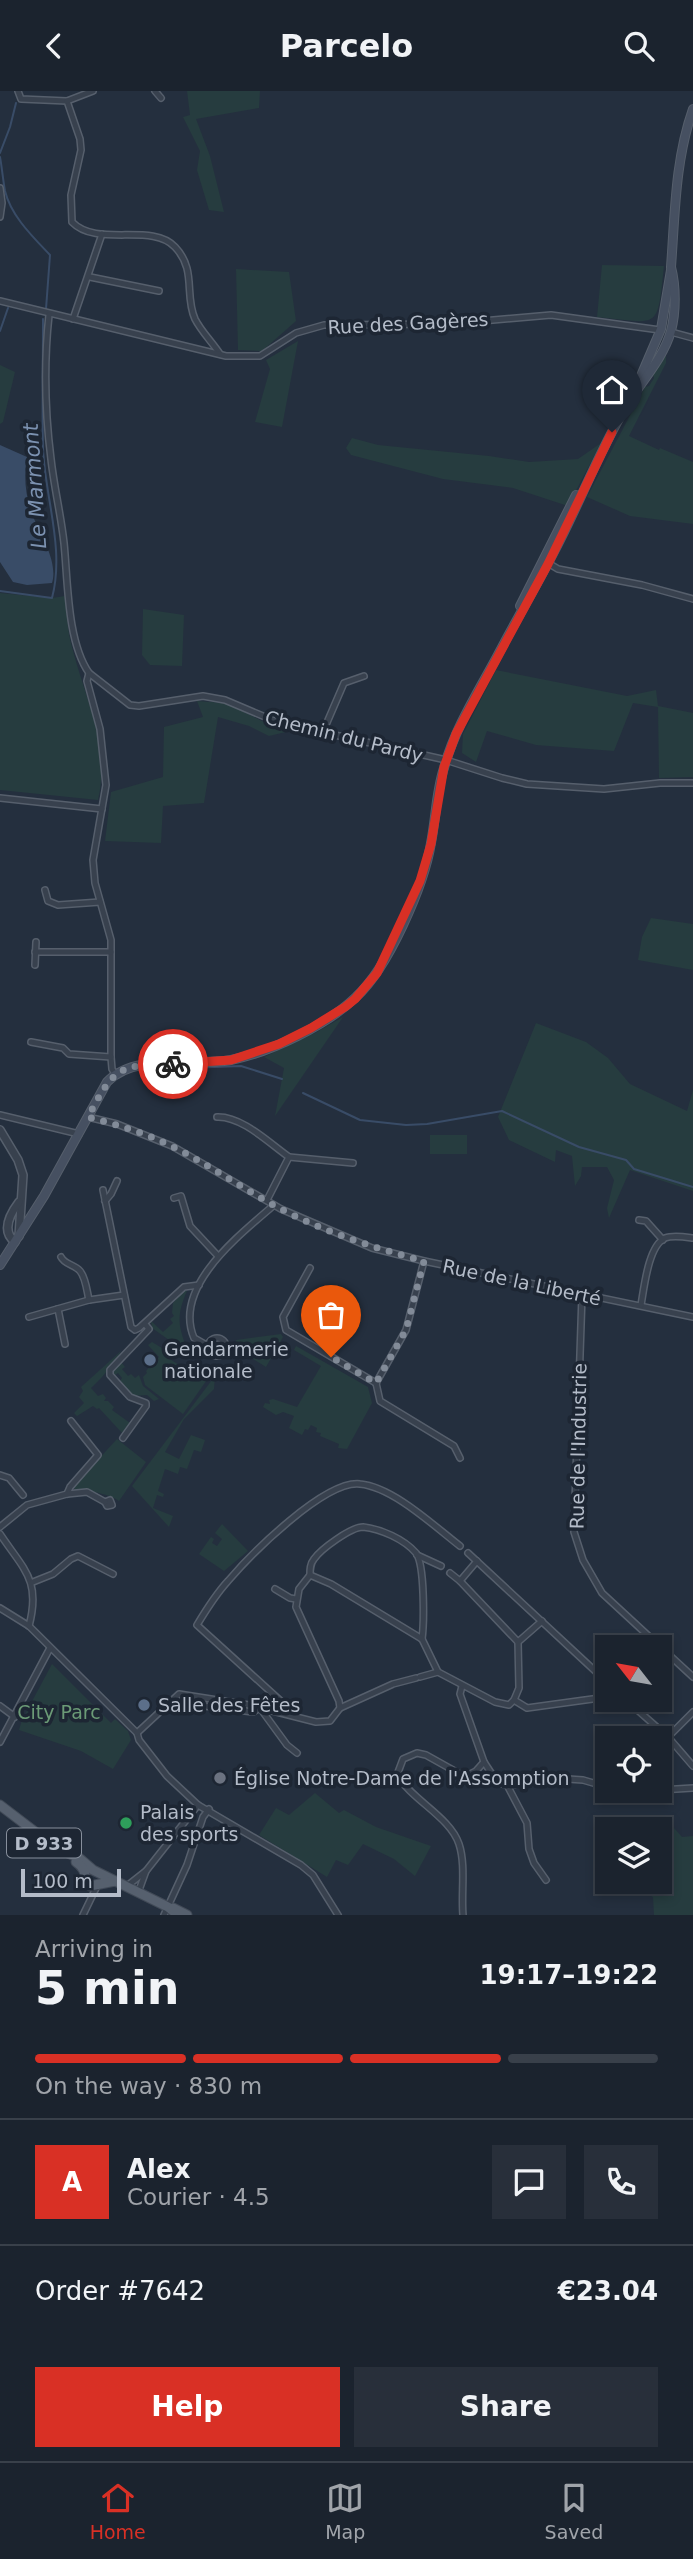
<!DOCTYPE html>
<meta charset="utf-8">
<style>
body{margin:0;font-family:"DejaVu Sans",sans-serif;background:#282f3a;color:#f1f3f6;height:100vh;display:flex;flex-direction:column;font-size:26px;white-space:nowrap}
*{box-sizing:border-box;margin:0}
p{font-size:23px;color:#a0a4aa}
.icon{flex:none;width:38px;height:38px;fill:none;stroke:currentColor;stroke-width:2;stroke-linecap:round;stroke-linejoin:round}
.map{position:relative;height:1824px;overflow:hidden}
.sheet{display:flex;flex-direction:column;background:#1b232e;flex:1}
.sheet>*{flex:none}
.needle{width:46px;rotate:301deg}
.buttons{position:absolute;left:595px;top:1544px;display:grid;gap:14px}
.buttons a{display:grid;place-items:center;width:77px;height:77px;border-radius:0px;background:#1b232e;box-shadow:0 4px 10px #0003,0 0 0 2px #39404a;font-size:35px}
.scale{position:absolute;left:21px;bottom:18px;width:100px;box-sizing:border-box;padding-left:7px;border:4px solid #b4bcc9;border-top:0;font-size:19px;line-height:24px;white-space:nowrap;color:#b4bcc9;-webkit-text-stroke:5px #1d2633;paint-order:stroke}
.pin{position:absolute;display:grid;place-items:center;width:60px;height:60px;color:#fff;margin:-72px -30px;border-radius:50% 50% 50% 0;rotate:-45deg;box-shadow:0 0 7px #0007}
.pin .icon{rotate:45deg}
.courier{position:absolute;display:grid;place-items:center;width:70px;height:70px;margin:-35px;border:5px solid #d93025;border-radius:50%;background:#fff;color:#222;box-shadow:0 2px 9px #0007}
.headline em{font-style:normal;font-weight:600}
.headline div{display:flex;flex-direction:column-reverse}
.headline{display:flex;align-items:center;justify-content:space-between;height:119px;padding:0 35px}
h1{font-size:46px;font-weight:600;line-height:52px}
.bar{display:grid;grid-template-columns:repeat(4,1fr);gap:10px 7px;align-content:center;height:84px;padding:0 35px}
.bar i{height:9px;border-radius:5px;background:#39404a}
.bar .current{background:#d93025}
.bar p{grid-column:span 4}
.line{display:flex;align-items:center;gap:18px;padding:0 35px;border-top:2px solid #39404a}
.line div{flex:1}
.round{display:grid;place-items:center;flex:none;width:74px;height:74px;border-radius:0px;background:#282f3a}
.action{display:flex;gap:14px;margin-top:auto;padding:14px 35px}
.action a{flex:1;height:80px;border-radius:0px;background:#d93025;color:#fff;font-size:28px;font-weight:600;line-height:80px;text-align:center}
.action a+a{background:#282f3a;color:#f1f3f6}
header{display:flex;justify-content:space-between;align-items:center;height:91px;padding:0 35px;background:#1b232e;font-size:32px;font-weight:600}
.menu{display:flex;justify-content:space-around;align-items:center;height:98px;border-top:2px solid #39404a;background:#1b232e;font-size:19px;color:#a0a4aa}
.menu a{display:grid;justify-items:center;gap:4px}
.menu .current{color:#d93025}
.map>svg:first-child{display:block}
.green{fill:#263c3f}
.water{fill:#394c67}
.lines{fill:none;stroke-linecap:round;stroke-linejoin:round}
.stream{stroke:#394c67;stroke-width:2}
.minor-casing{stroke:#565f6c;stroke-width:8}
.tertiary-casing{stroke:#565f6c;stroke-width:10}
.secondary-casing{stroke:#565f6c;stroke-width:10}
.primary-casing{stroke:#414a57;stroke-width:11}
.minor{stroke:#38414e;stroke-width:5}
.tertiary{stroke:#38414e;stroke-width:7}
.secondary{stroke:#465061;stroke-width:8}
.primary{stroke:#56606e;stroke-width:9}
.done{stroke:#828b98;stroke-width:7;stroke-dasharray:0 12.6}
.route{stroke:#d93025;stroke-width:9}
.service-dot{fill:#5c6f8a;stroke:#1d2633;stroke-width:2.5}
.worship-dot{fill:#6b7280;stroke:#1d2633;stroke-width:2.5}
.leisure-dot{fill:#2e9e5b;stroke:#1d2633;stroke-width:2.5}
.labels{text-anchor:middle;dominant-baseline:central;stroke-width:7;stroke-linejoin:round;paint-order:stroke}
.shield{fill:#1d2633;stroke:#878f9c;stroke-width:2}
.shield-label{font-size:18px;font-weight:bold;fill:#b4bcc9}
.street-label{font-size:19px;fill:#b4bcc9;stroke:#1d2633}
.poi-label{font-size:19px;fill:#b4bcc9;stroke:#1d2633;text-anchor:start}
.park-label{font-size:19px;fill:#6b9a76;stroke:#1d2633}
.water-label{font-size:21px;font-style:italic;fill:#7c92b1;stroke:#1d2633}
</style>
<header><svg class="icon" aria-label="back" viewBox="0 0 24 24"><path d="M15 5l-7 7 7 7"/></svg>Parcelo<svg class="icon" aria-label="search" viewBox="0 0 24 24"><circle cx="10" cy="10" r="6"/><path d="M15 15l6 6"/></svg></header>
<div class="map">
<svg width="693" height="1824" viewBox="0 0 693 1824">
<rect width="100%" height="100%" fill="#242f3e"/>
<g class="green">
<polygon points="187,0 260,0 259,17 196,28 210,65 224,121 209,119 197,79 200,60 183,26 190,24"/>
<path d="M602 174 664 175C657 241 660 232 597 226Z"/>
<polygon points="236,178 289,181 296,230 262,260 238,259"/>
<polygon points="298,250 282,336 255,331 270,278 266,269"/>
<polygon points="664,264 666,265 666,272 629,345 659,359 660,357 693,371 693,433 630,425 587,406 645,296 649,295 654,287 653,283"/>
<polygon points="0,274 15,281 3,331 0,333"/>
<polygon points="352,347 378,354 489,365 529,371 578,368 601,352 568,415 513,397 443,388 351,364 346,357"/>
<path d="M0 502 52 507 65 505C67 518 67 531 69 543 80 598 112 651 98 709L0 699Z"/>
<polygon points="143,518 184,524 182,575 150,574 142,564"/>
<polygon points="496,579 627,605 656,599 658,615 693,622 693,686 659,687 658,616 633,612 614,660 536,654 487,640 476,671 462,662 463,643"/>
<polygon points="197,610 226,612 264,631 290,640 269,645 249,635 218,626 204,712 163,715 161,752 105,750 111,701 163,686 164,636 203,626"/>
<polygon points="651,827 693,833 693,879 638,869 642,846"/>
<polygon points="343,926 275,1025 284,977 264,966 315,942"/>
<polygon points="536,932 586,951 608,967 630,993 687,1020 693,999 693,1100 630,1079 609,1127 607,1117 614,1089 607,1076 582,1076 581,1085 575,1095 572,1065 556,1059 555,1071 509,1049 498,1026"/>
<rect x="430" y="1044" width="37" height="19"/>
<path d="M184 1200H187C175 1227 179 1237 189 1263L152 1237 151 1230 163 1241 173 1232 170 1228 174 1225 172 1222 173 1212Z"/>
<polygon points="281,1243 283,1246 266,1276 237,1258 236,1249"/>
<polygon points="152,1251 170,1262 168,1267 200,1287 207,1280 211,1283 183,1323 145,1294 143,1286 147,1282 146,1280 159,1266 148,1254"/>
<polygon points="296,1255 368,1296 372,1312 347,1358 338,1357 339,1353 320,1345 321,1342 316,1341 317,1337 311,1334 308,1339 305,1338 302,1344 289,1337 294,1325 283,1321 276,1324 263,1316 265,1312 270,1313 269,1309 273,1308 297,1316 321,1275 294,1259"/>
<path d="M121 1260C117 1270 100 1289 91 1297L98 1305 103 1303 106 1307 104 1310H108L114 1316 112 1319 130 1332 123 1343 99 1317 97 1318 93 1315 77 1325 74 1322 84 1312 79 1306 83 1300 81 1296Z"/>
<polygon points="121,1271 125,1276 122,1278 128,1285 131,1283 135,1287 139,1284 143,1295 159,1308 154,1310 147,1304 133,1305 120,1290 122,1287 118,1282 115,1284 112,1282"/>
<polygon points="215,1285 214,1298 184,1328 165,1361 179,1368 191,1344 205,1349 201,1361 194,1359 187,1378 180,1376 178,1383 165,1378 158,1400 164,1403 163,1406 157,1404 153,1417 173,1425 169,1436 132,1395"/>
<path d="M117 1348 146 1371 119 1410C112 1404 85 1398 75 1398L73 1396Z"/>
<polygon points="222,1433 248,1460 224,1480 199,1463 211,1446 214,1448 212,1452 217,1455 222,1448 215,1442"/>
<polygon points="52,1573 111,1632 115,1628 128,1640 131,1649 113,1678 81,1660 19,1639 22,1629"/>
<polygon points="315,1702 339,1722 344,1719 376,1736 431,1755 415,1785 394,1768 363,1753 348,1774 336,1769 327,1786 259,1744 276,1717 289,1724"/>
<polygon points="665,1727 682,1746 693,1745 693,1824 654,1824 653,1806 637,1799 621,1802 612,1790 660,1790 660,1738 649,1738"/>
</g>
<path class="water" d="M0 354 27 366C23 387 26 411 35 430 43 447 58 473 52 492L27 494 13 491 0 471Z"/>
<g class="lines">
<g class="stream">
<polyline points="0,62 10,36 16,12"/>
<path d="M0 66C2 77 3 89 5 100 11 125 33 146 50 164L46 218"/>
<polyline points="0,240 8,217"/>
<path d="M0 500 52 507C65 458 45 407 43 357 42 314 43 271 43 228"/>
<polyline points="161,978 241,975 282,988"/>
<polyline points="303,1002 360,1029 406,1034 427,1033 502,1020 579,1056 626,1069 634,1078 693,1096"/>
</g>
<g class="minor-casing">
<g id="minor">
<path d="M18 0 21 8 67 10 80 48 81 59 71 104 72 131C97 157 152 131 175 156 197 179 184 204 195 228 201 240 212 251 220 263"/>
<polyline points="155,0 161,7"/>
<polyline points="67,10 93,0"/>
<polyline points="0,97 2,112 0,126"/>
<polyline points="90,186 159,200"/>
<polyline points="0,210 226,265 260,265 296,242 324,234 448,233 551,224 660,239"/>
<path d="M49 224C44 270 45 321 51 368 54 396 61 424 64 452 68 491 67 550 89 582L87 590 100 638 106 694 93 769 95 792 111 849V966L112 978 115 983"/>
<polyline points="73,228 102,143"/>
<polyline points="671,241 693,247"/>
<polyline points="548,472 558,478 642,494 693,508"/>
<polyline points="89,582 130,614 139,615 203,605 225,609 277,631 446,669 502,687 527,693 604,698 660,692 693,692"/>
<polyline points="322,643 344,592 364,585"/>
<polyline points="0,707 102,718"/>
<polyline points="45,799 48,810 58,814 100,811"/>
<polyline points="35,861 111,861"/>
<polyline points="35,874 36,851"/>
<polyline points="31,951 63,957 69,963 111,966"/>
<polyline points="0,1024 79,1043"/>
<polyline points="88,1026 117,1033 172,1055 281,1118 372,1157 424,1170 693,1226"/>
<path d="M217 1026C242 1025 269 1052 289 1066"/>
<polyline points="103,1099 131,1236 135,1239 139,1237 184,1196 199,1194"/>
<polyline points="174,1107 181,1105 190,1135 218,1165"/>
<polyline points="267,1109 289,1066 353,1072"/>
<polyline points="105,1110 111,1103 117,1090"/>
<polyline points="639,1129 646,1130 663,1149"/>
<path d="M61 1166C65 1174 74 1173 80 1180 86 1187 87 1201 89 1209"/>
<polyline points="310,1177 283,1226 286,1239 376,1292"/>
<polyline points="582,1204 574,1441 583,1469 602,1502 693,1586"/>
<path d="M641 1214C644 1198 648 1155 665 1147 673 1144 685 1146 693 1147"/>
<polyline points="58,1218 65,1253"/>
<polyline points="29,1226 89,1209 124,1204"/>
<circle cx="217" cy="1256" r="9"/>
<path d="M208 1255 194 1247C172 1195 241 1143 274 1114"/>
<polyline points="376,1292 406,1239 424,1170"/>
<polyline points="376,1292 380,1310 454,1355 460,1367"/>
<polyline points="123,1347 146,1315 146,1312 130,1306 110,1284 110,1279 149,1238 145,1233"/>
<polyline points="0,1384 9,1387 23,1404"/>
<polyline points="67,1403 70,1396 98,1364 71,1330"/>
<polygon points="110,1409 112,1414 107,1415 105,1411"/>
<polyline points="0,1436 27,1414 67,1403 87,1401 105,1411"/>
<path d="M0 1443C24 1479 41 1489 29 1535"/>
<polyline points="468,1462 607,1591"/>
<polyline points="417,1464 441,1475"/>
<polyline points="477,1470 460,1490 518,1551"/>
<polyline points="450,1482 460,1490"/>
<path d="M310 1484C310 1478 310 1473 314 1468 321 1458 351 1436 363 1436 381 1438 404 1448 416 1462 425 1474 424 1533 422 1548"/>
<polyline points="33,1491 53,1483 71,1468 78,1465 113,1483"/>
<polyline points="275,1498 290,1507 296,1508"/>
<polyline points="0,1517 29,1535 137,1642 139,1649 167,1685 198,1714 301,1774 313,1784 338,1824"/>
<polyline points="420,1586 438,1581"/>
<polyline points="462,1595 460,1603 484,1671 497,1691"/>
<polyline points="625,1608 668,1646 693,1675"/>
<polyline points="514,1609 519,1597 518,1551 542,1530"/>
<polyline points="188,1613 253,1621 260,1617 287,1654 297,1662"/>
<polyline points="0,1615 15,1626"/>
<polyline points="340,1617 393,1593 416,1587"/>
<path d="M289 1623 283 1612 197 1534C206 1519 216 1503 228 1490 251 1463 325 1389 360 1393 393 1396 434 1435 460 1455"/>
<polyline points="137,1642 179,1603 249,1614 316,1631 330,1630 340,1617 339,1610 296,1516 299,1498 310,1484 331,1493 422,1548 438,1581 495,1611 509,1614 514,1609 527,1617 607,1606"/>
<polyline points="668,1646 693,1621"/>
<polyline points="0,1651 50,1557"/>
<polyline points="468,1684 476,1680 484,1671"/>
<polyline points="507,1694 527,1732 529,1758 534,1772 546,1789"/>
<polyline points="637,1699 653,1699"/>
<polyline points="660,1699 693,1697"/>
<polyline points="127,1795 146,1780 198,1714"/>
<polyline points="138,1802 146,1780"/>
<polyline points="83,1824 97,1795"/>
<polyline points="164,1824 187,1774 203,1726 209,1718"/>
<path d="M463 1824C461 1802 466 1774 459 1753 450 1726 412 1709 397 1684L403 1668 417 1662 426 1664 460 1683 507 1694 568 1688 583 1689 607 1696"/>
</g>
</g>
<g class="tertiary-casing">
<g id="tertiary">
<polyline points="0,1039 18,1069 23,1084 19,1145"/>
<path d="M15 1151C1 1140 10 1123 19 1111"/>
</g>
</g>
<g class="secondary-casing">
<g id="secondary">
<polyline points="640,287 661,238 671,179"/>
<polyline points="520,515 576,404"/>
<path d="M0 1174 44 1105 107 991C135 961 193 976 231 969 271 961 327 934 356 906 388 877 424 795 431 752 436 727 436 701 444 677 455 636 480 598 500 560 521 520 544 482 564 441 584 401 601 358 624 319 638 294 663 269 671 240 676 221 676 195 671 176 675 123 675 69 693 18"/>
</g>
</g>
<g class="primary-casing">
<g id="primary">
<polyline points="0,1714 55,1756 79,1767 93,1779 168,1816 178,1824"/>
<path d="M76 1771C84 1776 85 1782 86 1790L90 1795 115 1790"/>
<polyline points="173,1817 187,1824"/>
</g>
</g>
<use href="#minor" class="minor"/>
<use href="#tertiary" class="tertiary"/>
<use href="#secondary" class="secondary"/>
<use href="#primary" class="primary"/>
</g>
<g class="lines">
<path class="done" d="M173 973C117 974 114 977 88 1026 117 1034 146 1042 173 1056 210 1074 243 1098 279 1117 325 1141 374 1157 424 1170L406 1239 376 1292 331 1266"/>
<polyline class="route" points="173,973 231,969 279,953 311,937 345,916 355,908 377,882 420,790 431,753 444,676 456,643 548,473 612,341"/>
</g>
<g class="service-dot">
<circle cx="150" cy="1269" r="7"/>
<circle cx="144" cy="1614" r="7"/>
</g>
<circle class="worship-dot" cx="220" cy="1687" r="7"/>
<circle class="leisure-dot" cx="126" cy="1732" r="7"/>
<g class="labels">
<rect class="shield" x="7" y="1737.5" width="74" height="29" rx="5"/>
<g class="shield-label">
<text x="44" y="1752">D 933</text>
</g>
<g class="street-label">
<text transform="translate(408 232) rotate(-3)">Rue des Gagères</text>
<text transform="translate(344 645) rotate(14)">Chemin du Pardy</text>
<text transform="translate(522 1191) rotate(12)">Rue de la Liberté</text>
<text transform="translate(578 1355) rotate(-89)">Rue de l'Industrie</text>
</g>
<g class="poi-label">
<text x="164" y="1258">Gendarmerie<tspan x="164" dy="22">nationale</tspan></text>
<text x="158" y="1614">Salle des Fêtes</text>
<text x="234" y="1687">Église Notre-Dame de l'Assomption</text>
<text x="140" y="1721">Palais<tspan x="140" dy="22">des sports</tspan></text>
</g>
<g class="park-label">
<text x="59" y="1621">City Parc</text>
</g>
<g class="water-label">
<text transform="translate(35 395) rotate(-94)">Le Marmont</text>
</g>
</g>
</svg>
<div class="buttons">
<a><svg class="needle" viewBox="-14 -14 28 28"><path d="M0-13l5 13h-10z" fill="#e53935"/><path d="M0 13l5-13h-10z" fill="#a0a4aa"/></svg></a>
<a><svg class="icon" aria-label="locate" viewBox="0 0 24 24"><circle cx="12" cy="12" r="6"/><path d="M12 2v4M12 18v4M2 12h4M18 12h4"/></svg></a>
<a><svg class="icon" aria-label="layers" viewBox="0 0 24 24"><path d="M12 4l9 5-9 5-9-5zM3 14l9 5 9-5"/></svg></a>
</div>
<div class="scale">100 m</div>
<div class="pin" style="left:331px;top:1266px;background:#ea580c"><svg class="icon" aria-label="bag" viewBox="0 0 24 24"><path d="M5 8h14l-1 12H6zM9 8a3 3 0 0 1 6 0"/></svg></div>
<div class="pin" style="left:612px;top:341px;background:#1f2937"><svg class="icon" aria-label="home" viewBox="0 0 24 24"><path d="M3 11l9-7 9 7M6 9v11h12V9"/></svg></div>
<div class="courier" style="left:173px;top:973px"><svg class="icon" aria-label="bike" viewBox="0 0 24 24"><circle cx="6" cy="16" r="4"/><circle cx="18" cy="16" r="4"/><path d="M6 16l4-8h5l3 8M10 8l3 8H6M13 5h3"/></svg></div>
</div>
<section class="sheet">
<div class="headline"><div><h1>5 min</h1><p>Arriving in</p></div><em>19:17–19:22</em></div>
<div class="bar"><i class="current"></i><i class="current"></i><i class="current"></i><i></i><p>On the way · 830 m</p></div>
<div class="line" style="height:126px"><b class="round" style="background:#d93025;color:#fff">A</b><div><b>Alex</b><p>Courier · 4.5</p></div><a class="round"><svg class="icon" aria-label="chat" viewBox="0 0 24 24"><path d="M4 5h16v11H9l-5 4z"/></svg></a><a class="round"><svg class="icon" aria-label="phone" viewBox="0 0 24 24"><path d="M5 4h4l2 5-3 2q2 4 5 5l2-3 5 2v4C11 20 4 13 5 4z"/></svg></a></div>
<div class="line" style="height:91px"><div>Order #7642</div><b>€23.04</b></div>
<div class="action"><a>Help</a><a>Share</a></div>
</section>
<nav class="menu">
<a class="current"><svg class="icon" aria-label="home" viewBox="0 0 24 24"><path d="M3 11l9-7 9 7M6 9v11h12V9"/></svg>Home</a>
<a><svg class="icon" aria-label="map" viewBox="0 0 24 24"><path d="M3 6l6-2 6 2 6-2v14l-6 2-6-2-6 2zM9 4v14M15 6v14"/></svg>Map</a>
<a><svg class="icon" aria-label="saved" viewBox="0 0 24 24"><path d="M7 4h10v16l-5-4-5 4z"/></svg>Saved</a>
</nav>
